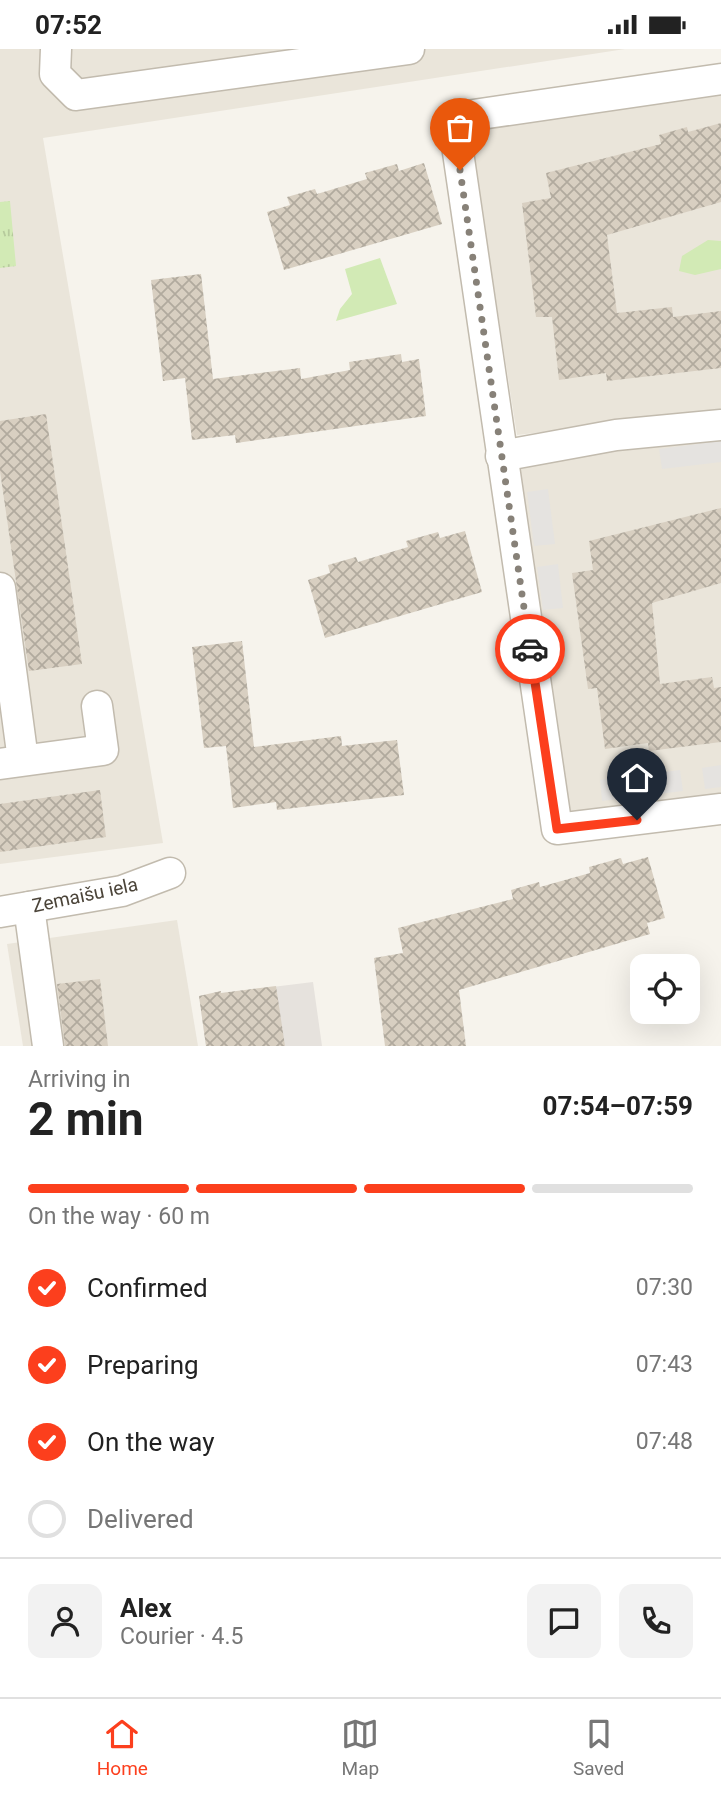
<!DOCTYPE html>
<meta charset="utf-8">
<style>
body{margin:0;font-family:Roboto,sans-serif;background:#f2f2f2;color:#222;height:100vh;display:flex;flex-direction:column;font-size:26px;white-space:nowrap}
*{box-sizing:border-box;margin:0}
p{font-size:23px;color:#767676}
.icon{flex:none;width:38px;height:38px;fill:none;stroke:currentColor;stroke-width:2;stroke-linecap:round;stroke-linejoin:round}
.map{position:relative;height:997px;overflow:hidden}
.details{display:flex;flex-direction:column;background:#fff;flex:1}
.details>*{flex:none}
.tools{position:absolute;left:630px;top:905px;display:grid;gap:14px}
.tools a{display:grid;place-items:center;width:70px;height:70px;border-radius:14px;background:#fff;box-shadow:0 7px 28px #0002;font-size:35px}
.pin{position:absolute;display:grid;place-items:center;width:60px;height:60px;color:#fff;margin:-72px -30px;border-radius:50% 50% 50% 0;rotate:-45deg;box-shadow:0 0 7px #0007}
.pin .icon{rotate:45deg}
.courier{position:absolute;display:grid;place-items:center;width:70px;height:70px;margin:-35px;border:5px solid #fc3f1d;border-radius:50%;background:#fff;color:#222;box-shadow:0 2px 9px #0007}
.overview em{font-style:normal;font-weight:700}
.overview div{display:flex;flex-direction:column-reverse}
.overview{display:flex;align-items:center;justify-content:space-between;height:119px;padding:0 28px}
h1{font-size:46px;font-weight:700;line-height:52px}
.bar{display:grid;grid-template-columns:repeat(4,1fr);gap:10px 7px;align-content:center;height:84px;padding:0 28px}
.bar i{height:9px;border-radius:5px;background:#e0e0e0}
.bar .selected{background:#fc3f1d}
.bar p{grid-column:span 4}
.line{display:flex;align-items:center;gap:18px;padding:0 28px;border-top:2px solid #e0e0e0}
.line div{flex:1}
.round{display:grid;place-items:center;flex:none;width:74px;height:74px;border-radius:14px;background:#f2f2f2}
ol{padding:0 28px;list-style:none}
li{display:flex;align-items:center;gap:21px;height:77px}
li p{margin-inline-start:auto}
li .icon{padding:7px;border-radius:50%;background:#fc3f1d;color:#fff;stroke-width:4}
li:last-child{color:#767676}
li i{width:38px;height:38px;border:4px solid #e0e0e0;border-radius:50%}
.status{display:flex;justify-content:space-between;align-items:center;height:49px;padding:0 35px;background:#fff;direction:ltr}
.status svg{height:19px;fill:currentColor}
.dock{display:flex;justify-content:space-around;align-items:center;height:98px;border-top:2px solid #e0e0e0;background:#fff;font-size:19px;color:#767676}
.dock a{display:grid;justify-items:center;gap:4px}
.dock .selected{color:#fc3f1d}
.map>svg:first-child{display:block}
.residential{fill:#eae5da}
.industrial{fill:#e6e2dd}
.grass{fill:url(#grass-tufts)}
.park{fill:#d2eab5}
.parking{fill:#e5e3e0}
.building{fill:url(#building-cross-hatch)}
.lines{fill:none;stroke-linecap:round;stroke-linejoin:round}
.minor-casing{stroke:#c2bbae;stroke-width:33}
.minor{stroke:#fff;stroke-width:30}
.done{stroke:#878178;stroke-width:7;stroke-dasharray:0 12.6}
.route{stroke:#fc3f1d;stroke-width:9}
.labels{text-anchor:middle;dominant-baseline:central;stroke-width:5;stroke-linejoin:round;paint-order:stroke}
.street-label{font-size:19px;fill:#4b4439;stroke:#fff}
</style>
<div class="status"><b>07:52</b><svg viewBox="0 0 49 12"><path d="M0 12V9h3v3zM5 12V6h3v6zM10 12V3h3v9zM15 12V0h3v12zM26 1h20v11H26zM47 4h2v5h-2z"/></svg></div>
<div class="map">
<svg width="721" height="997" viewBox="0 0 721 997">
<defs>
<pattern id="grass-tufts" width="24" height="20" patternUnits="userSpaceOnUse" patternTransform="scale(1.75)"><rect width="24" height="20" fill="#d2eab5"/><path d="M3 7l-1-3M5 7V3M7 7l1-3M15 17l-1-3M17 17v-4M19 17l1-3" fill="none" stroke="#b6ca9c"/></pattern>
<pattern id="building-cross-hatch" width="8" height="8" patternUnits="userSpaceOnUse" patternTransform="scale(1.75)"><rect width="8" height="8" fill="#d8cfc1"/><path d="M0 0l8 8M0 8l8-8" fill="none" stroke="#b1aa9e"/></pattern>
</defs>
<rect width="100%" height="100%" fill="#f6f3ec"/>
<g class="residential">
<polygon points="0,0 625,0 43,89 163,794 0,815"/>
<polygon points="721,43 721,362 517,386 469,80"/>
<polygon points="721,387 721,749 570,770 515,410"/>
<polygon points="177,871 198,997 23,997 7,895"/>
</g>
<polygon class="industrial" points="313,933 322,997 206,997 199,947"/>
<polygon class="grass" points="10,152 16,217 0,219 0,153"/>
<g class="park">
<polygon points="708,191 721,192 721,220 695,226 679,222 682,207"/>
<polygon points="380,209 397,255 336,272 340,260 352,245 345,220"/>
</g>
<g class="parking">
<polygon points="721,392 721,413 662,420 659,400"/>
<polygon points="548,440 555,495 534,497 527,443"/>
<polygon points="558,515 563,559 543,561 537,518"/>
<polygon points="721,716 721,738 705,740 702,719"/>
<polygon points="680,721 683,742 602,752 600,731"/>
</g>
<g class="building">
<polygon points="721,74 721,153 607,186 617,264 672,258 673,268 721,262 721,319 607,332 606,324 559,331 552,268 536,268 522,154 551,149 546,124 661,95 659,86 687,78 688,83"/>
<polygon points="424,114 442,175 284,221 267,163 290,156 287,148 315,140 317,145 367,130 365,124 397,115 399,122"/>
<polygon points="201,225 213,330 300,319 301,330 350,321 349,313 401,305 402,313 419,310 426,367 236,394 235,386 192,391 185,329 163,332 151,231"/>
<polygon points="46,365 82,615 29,622 0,422 0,372"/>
<polygon points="721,459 721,534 652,554 660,635 712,628 714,639 721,638 721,693 649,702 648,694 605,700 597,639 588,640 572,524 593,521 589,492"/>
<polygon points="465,482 482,543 325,589 308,531 330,524 328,516 356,508 358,513 408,498 406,492 438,483 440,489"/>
<polygon points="242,592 254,698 341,687 342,697 397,691 404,746 277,761 276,753 233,759 226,697 204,699 192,598"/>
<polygon points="100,741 106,788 0,803 0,755"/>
<polygon points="648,808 665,869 647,874 650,885 459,941 466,997 385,997 374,909 403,904 398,879 513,850 511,841 539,833 540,838 590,824 589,818 621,809 623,815"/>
<polygon points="100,930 108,997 65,997 57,935"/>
<polygon points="276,937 285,997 206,997 199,947 221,942 221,944"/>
</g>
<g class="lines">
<g class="minor-casing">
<g id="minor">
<polyline points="56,0 55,25 76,46 409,0"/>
<polyline points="721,30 453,69 557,780 721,760"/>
<polyline points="501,407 616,386 721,376"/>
<polyline points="0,539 23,711"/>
<polyline points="0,715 103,701 97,657"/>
<polyline points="29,858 48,997"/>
<polyline points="0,863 122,842 170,824"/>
</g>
</g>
<use href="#minor" class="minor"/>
</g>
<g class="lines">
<polyline class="done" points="460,121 530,600"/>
<polyline class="route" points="530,600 557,780 637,771"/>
</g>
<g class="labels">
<g class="street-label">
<text transform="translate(85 846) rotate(-12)">Zemaišu iela</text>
</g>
</g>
</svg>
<div class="tools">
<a><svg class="icon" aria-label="locate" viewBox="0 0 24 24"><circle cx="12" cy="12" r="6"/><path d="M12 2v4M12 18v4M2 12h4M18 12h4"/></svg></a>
</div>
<div class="pin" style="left:460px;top:121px;background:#ea580c"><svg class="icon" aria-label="bag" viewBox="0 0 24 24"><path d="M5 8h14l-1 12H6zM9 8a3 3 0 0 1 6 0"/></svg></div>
<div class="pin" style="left:637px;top:771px;background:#1f2937"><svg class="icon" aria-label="home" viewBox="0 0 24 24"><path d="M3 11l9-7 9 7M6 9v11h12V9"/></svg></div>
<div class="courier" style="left:530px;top:600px"><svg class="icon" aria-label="car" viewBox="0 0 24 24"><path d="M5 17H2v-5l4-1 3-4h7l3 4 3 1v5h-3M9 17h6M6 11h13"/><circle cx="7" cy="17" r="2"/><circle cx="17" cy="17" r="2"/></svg></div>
</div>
<section class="details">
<div class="overview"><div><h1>2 min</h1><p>Arriving in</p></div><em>07:54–07:59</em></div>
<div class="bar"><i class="selected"></i><i class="selected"></i><i class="selected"></i><i></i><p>On the way · 60 m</p></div>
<ol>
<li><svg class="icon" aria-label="check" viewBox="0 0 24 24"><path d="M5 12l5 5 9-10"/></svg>Confirmed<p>07:30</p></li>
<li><svg class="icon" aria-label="check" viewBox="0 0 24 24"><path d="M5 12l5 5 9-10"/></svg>Preparing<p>07:43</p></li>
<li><svg class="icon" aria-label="check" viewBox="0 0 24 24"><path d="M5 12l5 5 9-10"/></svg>On the way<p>07:48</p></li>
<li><i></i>Delivered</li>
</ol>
<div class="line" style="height:126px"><a class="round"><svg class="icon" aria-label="person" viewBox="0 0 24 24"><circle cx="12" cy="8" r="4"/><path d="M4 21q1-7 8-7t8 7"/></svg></a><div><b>Alex</b><p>Courier · 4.5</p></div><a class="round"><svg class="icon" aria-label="chat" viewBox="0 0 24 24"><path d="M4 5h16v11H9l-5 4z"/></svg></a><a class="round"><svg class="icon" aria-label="phone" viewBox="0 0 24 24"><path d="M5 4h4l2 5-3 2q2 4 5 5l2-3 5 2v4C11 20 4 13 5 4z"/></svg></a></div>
</section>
<nav class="dock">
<a class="selected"><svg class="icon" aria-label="home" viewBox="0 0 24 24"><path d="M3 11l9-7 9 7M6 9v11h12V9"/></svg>Home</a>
<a><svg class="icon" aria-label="map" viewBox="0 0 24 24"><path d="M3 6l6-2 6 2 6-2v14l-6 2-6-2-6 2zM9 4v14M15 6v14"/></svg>Map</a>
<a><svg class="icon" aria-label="saved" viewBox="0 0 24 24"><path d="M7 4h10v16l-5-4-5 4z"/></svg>Saved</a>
</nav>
